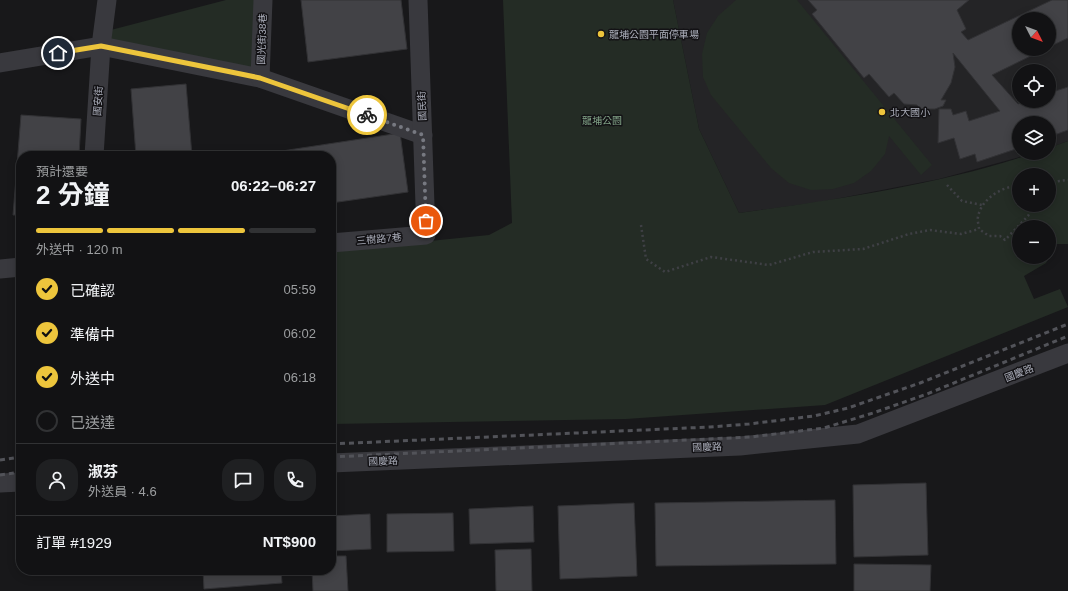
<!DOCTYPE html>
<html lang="zh-TW">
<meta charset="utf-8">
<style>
body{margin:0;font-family:Arial,"Noto Sans TC",sans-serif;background:#1f2022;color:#f1f3f6;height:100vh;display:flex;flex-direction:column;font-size:15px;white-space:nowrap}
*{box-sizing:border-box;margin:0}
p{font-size:13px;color:#9c9ea0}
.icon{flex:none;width:22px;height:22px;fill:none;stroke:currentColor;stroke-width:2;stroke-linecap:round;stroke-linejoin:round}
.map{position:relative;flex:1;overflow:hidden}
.panel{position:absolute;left:16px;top:151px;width:320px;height:424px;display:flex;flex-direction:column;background:#121214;border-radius:16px;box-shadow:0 2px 10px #0003,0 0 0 1px #313234}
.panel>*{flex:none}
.needle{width:26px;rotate:132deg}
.tools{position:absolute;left:1012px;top:12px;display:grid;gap:8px}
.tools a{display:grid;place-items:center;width:44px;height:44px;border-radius:50%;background:#121214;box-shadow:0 2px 10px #0003,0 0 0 1px #313234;font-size:20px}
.pin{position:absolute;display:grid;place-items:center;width:34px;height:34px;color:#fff;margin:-17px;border:2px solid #fff;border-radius:50%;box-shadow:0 1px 4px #0007}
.courier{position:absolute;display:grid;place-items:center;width:40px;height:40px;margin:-20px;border:3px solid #edc53c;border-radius:50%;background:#fff;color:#222;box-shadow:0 1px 5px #0007}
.overview em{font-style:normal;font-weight:700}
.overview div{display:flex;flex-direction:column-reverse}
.overview{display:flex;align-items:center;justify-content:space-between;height:68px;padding:0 20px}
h1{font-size:26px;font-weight:700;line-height:30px}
.bar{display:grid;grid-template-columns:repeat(4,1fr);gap:6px 4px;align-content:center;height:48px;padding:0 20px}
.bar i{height:5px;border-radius:3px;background:#313234}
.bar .active{background:#edc53c}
.bar p{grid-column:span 4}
.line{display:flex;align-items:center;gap:10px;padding:0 20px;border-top:1px solid #313234}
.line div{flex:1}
.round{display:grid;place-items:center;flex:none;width:42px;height:42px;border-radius:16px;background:#1f2022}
ol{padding:0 20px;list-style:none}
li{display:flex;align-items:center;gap:12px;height:44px}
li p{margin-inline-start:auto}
li .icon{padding:4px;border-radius:50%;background:#edc53c;color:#111;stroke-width:4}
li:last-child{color:#9c9ea0}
li i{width:22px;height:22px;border:2px solid #313234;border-radius:50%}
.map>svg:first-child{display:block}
.built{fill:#242426;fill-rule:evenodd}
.green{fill:#242c25;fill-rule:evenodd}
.building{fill:#424246;stroke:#323235}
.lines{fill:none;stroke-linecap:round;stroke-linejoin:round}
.path{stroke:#3f4045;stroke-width:2.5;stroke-dasharray:2 3;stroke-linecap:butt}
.street{stroke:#39393e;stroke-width:19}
.rail{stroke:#525359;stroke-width:3;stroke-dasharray:5 4;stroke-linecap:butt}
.done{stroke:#777981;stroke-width:4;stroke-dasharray:0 7.2}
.route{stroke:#edc53c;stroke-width:5}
.poi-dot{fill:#edc53c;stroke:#131215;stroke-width:1.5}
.labels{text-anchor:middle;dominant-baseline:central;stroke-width:3;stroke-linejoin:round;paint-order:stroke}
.poi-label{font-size:10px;fill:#aaadb9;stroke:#131215;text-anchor:start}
.street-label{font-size:10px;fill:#aaadb9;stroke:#131215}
.park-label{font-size:10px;fill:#82a388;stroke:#131215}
</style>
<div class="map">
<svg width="1068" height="591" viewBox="0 0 1068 591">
<rect width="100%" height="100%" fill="#18181a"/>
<path class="built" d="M673 0H1068V141L1049 148V123H1019V153H1034L939 179 820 202 739 213 699 129ZM1019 19H1049V49H1019ZM1019 71H1049V101H1019Z"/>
<g class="green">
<polygon points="226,0 257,0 254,69 106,43 107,31"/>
<path d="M503 0H673L699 129 739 213C838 199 939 185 1034 153H1049V148L1068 141V244H1056L1046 263 1024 276 1034 299 1060 289 1068 307 825 405 626 419 331 424V251L489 235 512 223ZM1019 175H1049V205H1019ZM1019 227H1049V257H1019Z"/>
<polygon points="736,0 797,0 932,165 921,175 889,136 885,154 871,171 854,183 833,189 811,190 789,183 771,168 711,95 703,77 702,54 707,33 718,16"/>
</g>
<g class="building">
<polygon points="301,0 401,0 407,49 308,62"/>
<polygon points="808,0 969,0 957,10 966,29 961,32 968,40 1052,0 1068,0 1068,38 1049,47 1049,19 1019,19 1019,49 1045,49 992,75 1018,104 1026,101 1049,101 1049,93 1068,87 1068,130 1049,137 1049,123 1019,123 1019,148 977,162 975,154 960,159 954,138 938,143 939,109 951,109 953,115 966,111 969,121 1000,111 953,53 955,67 951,83 941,100 946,100 943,106 935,109 921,109 917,105 904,104 894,93 889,97 869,74 864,78 812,14 817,10"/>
<polygon points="186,84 192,156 136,156 131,89"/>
<polygon points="21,115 81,119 79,156 21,156 21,215 13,215"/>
<polygon points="400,133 408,192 331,203 331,156 249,156"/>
<polygon points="926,483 928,555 854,557 853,485"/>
<polygon points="835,500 836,564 656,566 655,503"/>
<polygon points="634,503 637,576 560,579 558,506"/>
<polygon points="533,506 534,542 470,544 469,509"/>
<polygon points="453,513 454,551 387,552 387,514"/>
<polygon points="370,514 371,549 331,551 331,516"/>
<polygon points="531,549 532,591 496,591 495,550"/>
<polygon points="331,556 346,556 348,591 313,591 312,570 331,570"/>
<polygon points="854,564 931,565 930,591 854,591"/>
<polygon points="203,570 281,570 282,583 204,589"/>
</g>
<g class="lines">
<g class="path">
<polyline points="947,185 962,201 982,205"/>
<path d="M1019 186C1002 186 981 199 978 217 977 220 979 226 979 229L989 236H1000L1005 240 1028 216 1034 205"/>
<polyline points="1049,186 1059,181 1068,180"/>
<polyline points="641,225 646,259 665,272 711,257 769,265 813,252 863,249 909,234 930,230 961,234 979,229"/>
</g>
<g class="street">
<polyline points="0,63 101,46 260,78 423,135"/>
<polyline points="260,78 263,0"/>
<polyline points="94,156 101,46 107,0"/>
<polyline points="331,243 426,235 418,0"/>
<polyline points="0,269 21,267"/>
<polyline points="331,463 740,446 858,434 1068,353"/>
<polyline points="0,483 21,482"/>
</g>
<g class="rail">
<polyline points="331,444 710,427 749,424 814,416 848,408 920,383 1068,324"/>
<polyline points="331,457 751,437 824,428 873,413 927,394 1068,336"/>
<polyline points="0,460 21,457"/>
<polyline points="0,475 21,472"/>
</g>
</g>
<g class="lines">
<polyline class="done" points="367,115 423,135 426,221"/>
<polyline class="route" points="58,53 101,46 231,72 260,78 367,115"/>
</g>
<g class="poi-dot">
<circle cx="601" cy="34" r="4"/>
<circle cx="882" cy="112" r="4"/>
</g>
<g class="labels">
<g class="poi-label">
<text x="609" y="34">龍埔公園平面停車場</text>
<text x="890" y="112">北大國小</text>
</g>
<g class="street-label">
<text transform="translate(262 39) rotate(-88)">國光街38巷</text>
<text transform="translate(98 101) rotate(-86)">國安街</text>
<text transform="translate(422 106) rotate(-92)">國民街</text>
<text transform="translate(379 239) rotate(-5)">三樹路7巷</text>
<text transform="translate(1019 373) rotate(-21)">國慶路</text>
<text transform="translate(707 447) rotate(-2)">國慶路</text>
<text transform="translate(383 461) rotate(-2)">國慶路</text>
</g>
<g class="park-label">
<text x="602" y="120">龍埔公園</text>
</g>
</g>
</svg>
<div class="tools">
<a><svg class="needle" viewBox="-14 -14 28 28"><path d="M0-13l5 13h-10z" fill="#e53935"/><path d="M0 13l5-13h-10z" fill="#9c9ea0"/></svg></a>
<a><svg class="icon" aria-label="locate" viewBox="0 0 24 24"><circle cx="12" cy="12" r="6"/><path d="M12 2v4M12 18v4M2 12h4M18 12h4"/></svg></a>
<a><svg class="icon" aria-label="layers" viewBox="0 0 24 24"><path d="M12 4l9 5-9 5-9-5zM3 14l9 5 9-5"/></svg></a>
<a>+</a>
<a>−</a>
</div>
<div class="pin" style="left:426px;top:221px;background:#ea580c"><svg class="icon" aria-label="bag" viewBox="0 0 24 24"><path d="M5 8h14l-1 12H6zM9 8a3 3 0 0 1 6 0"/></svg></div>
<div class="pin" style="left:58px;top:53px;background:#1f2937"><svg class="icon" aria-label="home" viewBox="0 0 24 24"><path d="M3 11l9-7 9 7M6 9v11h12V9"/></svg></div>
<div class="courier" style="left:367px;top:115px"><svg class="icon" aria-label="bike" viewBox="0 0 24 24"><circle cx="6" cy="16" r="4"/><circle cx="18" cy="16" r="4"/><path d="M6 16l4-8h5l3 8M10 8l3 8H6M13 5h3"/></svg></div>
<section class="panel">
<div class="overview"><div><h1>2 分鐘</h1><p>預計還要</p></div><em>06:22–06:27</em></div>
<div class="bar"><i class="active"></i><i class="active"></i><i class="active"></i><i></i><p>外送中 · 120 m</p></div>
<ol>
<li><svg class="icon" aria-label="check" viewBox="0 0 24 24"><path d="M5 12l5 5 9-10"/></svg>已確認<p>05:59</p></li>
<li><svg class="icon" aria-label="check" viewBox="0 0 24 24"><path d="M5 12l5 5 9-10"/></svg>準備中<p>06:02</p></li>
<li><svg class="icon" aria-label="check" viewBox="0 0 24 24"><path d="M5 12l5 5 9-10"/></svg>外送中<p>06:18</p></li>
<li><i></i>已送達</li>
</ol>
<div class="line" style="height:72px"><a class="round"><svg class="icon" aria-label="person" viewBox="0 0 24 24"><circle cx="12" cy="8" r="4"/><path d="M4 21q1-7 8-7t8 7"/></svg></a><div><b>淑芬</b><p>外送員 · 4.6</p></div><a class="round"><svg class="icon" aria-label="chat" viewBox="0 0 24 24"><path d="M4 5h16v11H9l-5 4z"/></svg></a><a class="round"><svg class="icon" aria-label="phone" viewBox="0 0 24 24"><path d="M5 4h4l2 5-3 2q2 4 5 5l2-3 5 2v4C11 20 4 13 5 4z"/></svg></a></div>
<div class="line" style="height:52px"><div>訂單 #1929</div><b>NT$900</b></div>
</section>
</div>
